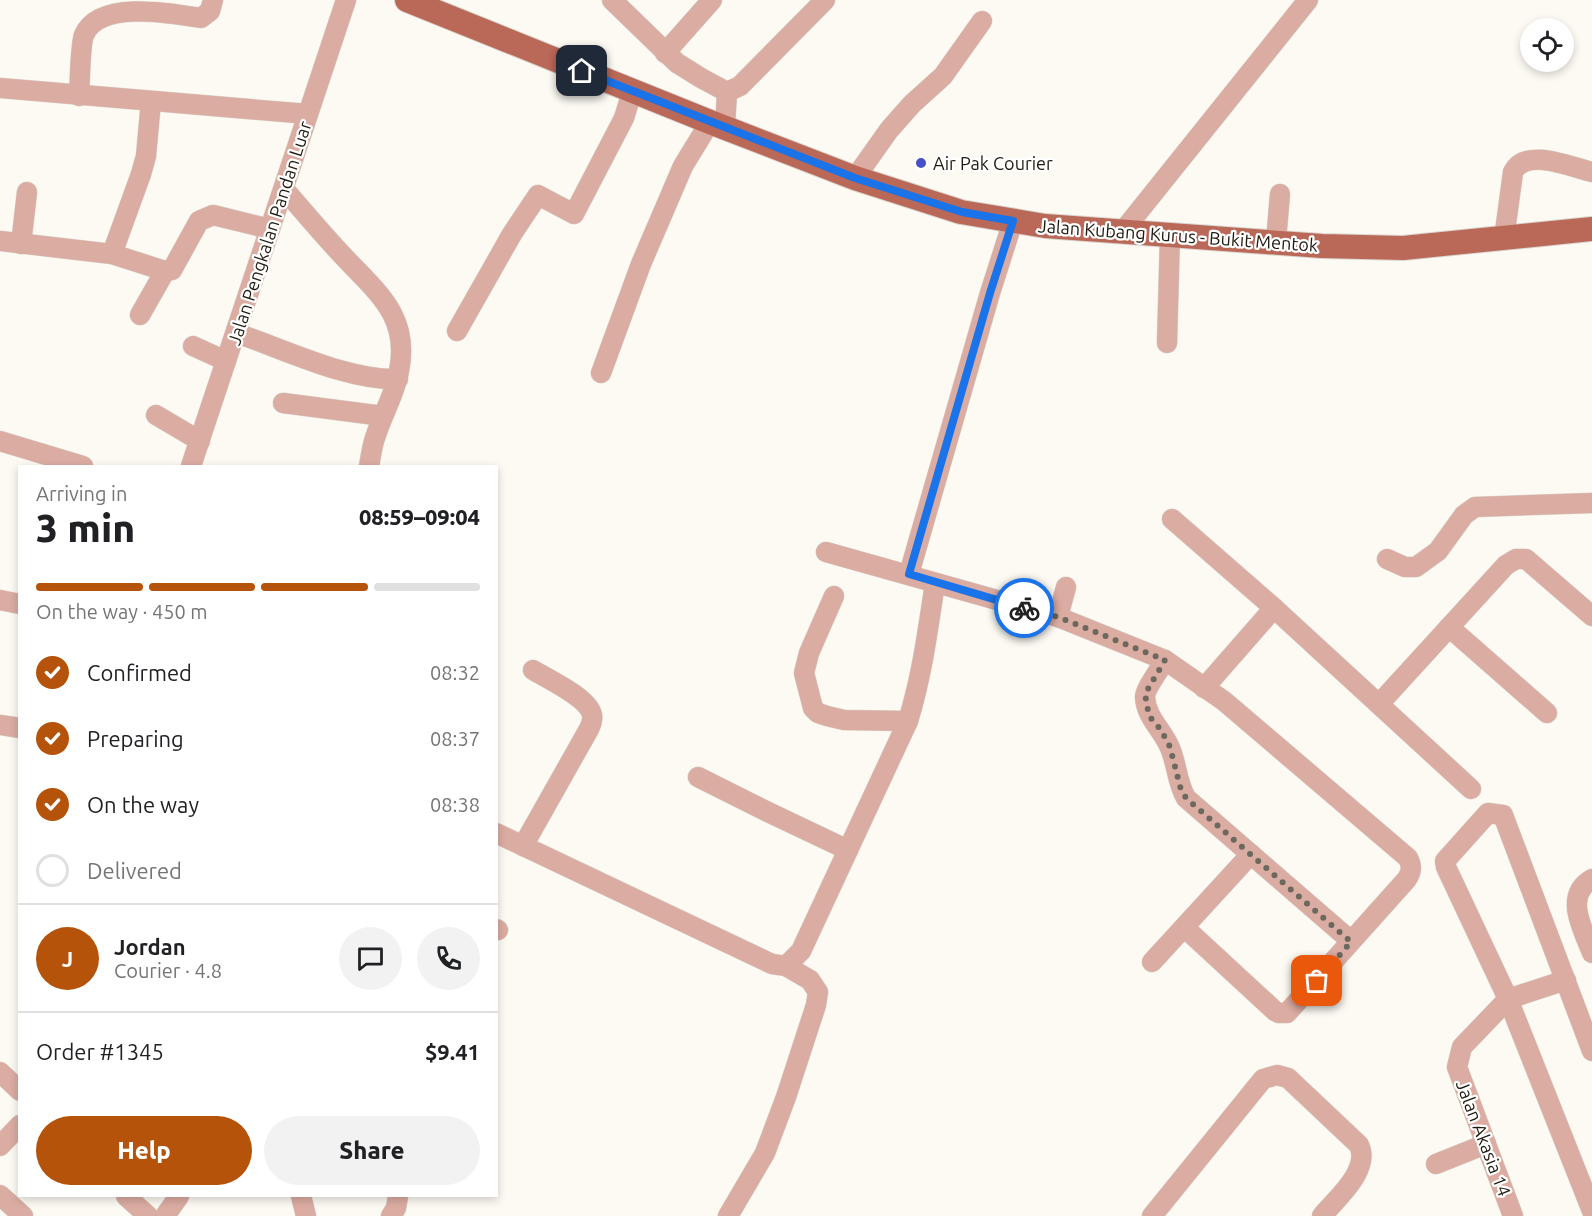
<!DOCTYPE html>
<meta charset="utf-8">
<style>
body{margin:0;font-family:Ubuntu,sans-serif;background:#f2f2f2;color:#202124;height:100vh;display:flex;flex-direction:column;font-size:22px;white-space:nowrap}
*{box-sizing:border-box;margin:0}
p{font-size:20px;color:#757577}
.icon{flex:none;width:33px;height:33px;fill:none;stroke:currentColor;stroke-width:2;stroke-linecap:round;stroke-linejoin:round}
.map{position:relative;flex:1;overflow:hidden}
.sheet{position:absolute;left:18px;top:465px;width:480px;height:732px;display:flex;flex-direction:column;background:#fff;border-radius:0px;box-shadow:0 3px 9px #0003}
.sheet>*{flex:none}
.buttons{position:absolute;left:1520px;top:18px;display:grid;gap:12px}
.buttons a{display:grid;place-items:center;width:54px;height:54px;border-radius:50%;background:#fff;box-shadow:0 3px 9px #0003;font-size:30px}
.pin{position:absolute;display:grid;place-items:center;width:51px;height:51px;color:#fff;margin:-26px;border-radius:12px;box-shadow:0 3px 9px #0006}
.courier{position:absolute;display:grid;place-items:center;width:60px;height:60px;margin:-30px;border:4px solid #1a73e8;border-radius:50%;background:#fff;color:#222;box-shadow:0 2px 8px #0007}
.headline em{font-style:normal;font-weight:800}
.headline div{display:flex;flex-direction:column-reverse}
.headline{display:flex;align-items:center;justify-content:space-between;height:102px;padding:0 18px}
h1{font-size:39px;font-weight:800;line-height:45px}
.bar{display:grid;grid-template-columns:repeat(4,1fr);gap:9px 6px;align-content:center;height:72px;padding:0 18px}
.bar i{height:8px;border-radius:4px;background:#e0e0e0}
.bar .current{background:#b45309}
.bar p{grid-column:span 4}
.line{display:flex;align-items:center;gap:15px;padding:0 18px;border-top:2px solid #e0e0e0}
.line div{flex:1}
.round{display:grid;place-items:center;flex:none;width:63px;height:63px;border-radius:32px;background:#f2f2f2}
ol{padding:0 18px;list-style:none}
li{display:flex;align-items:center;gap:18px;height:66px}
li p{margin-inline-start:auto}
li .icon{padding:6px;border-radius:50%;background:#b45309;color:#fff;stroke-width:4}
li:last-child{color:#757577}
li i{width:33px;height:33px;border:3px solid #e0e0e0;border-radius:50%}
.cta{display:flex;gap:12px;margin-top:auto;padding:12px 18px}
.cta a{flex:1;height:69px;border-radius:36px;background:#b45309;color:#fff;font-size:24px;font-weight:800;line-height:69px;text-align:center}
.cta a+a{background:#f2f2f2;color:#202124}
.map>svg:first-child{display:block}
.lines{fill:none;stroke-linecap:round;stroke-linejoin:round}
.minor-casing{stroke:#dad6ce;stroke-width:21}
.major-casing{stroke:#dad6ce;stroke-width:26}
.minor{stroke:#dbaca2;stroke-width:20}
.major{stroke:#ba6858;stroke-width:24}
.done{stroke:#6d685e;stroke-width:6;stroke-dasharray:0 10.8}
.route{stroke:#1a73e8;stroke-width:8}
.poi-dot{fill:#4751c6;stroke:#fff;stroke-width:2}
.labels{text-anchor:middle;dominant-baseline:central;stroke-width:4.5;stroke-linejoin:round;paint-order:stroke}
.poi-label{font-size:18px;fill:#201a0e;stroke:#fff;text-anchor:start}
.street-label{font-size:18px;fill:#201a0e;stroke:#fff}
</style>
<div class="map">
<svg width="1592" height="1216" viewBox="0 0 1592 1216">
<rect width="100%" height="100%" fill="#fdfaf3"/>
<g class="lines">
<g class="minor-casing">
<g id="minor">
<polyline points="612,0 677,63 701,78 727,92 740,86 825,0"/>
<polyline points="665,53 712,0"/>
<polyline points="0,88 308,114"/>
<path d="M79 96C80 83 80 45 84 35 99 0 170 13 201 18L210 11 213 0"/>
<polyline points="725,128 727,92"/>
<polyline points="855,178 889,130 912,104 943,76 982,21"/>
<path d="M284 189C304 212 324 236 345 258 378 293 410 317 399 371 395 394 383 413 376 435 372 445 371 456 369 466"/>
<polyline points="1123,231 1308,0"/>
<path d="M1504 239 1513 172C1526 147 1570 167 1592 172"/>
<polyline points="0,241 112,254 165,271"/>
<polyline points="1276,241 1280,194"/>
<polyline points="21,244 27,192"/>
<polyline points="112,254 141,174 146,156 151,101"/>
<polyline points="140,315 165,271 172,270 199,221 213,215 270,229"/>
<polyline points="457,331 512,234 538,195 574,214 624,118 632,92"/>
<path d="M236 333C284 349 348 381 398 379"/>
<polyline points="1167,343 1170,235"/>
<polyline points="193,346 226,361"/>
<polyline points="601,373 641,264 683,166 710,122"/>
<polyline points="283,403 383,416"/>
<polyline points="156,415 200,441"/>
<polyline points="0,441 83,466"/>
<polyline points="191,466 346,0"/>
<polyline points="1172,519 1274,608 1471,789"/>
<path d="M826 552 1058 617 1165 660 1224 701 1408 858C1412 866 1412 871 1407 879L1287 1013H1279L1275 1011 1185 928"/>
<polyline points="1387,559 1405,567 1416,567 1438,551 1464,515 1475,507 1592,503"/>
<polyline points="909,574 990,293 1013,221"/>
<polyline points="834,596 809,653 804,673 813,708 818,713 827,716 844,720 908,721"/>
<polyline points="0,600 20,604"/>
<polyline points="1058,617 1066,587"/>
<polyline points="1449,627 1547,713"/>
<path d="M1165 660C1160 669 1145 689 1145 697 1146 718 1163 730 1170 748 1177 764 1177 783 1186 798L1351 941"/>
<polyline points="1204,688 1274,608"/>
<polyline points="1379,704 1506,565 1516,559 1526,559 1592,616"/>
<polyline points="0,725 20,728"/>
<polyline points="698,777 768,812 848,850"/>
<path d="M496 833 772 964 786 966 801 951 908 721C922 676 928 629 935 583"/>
<path d="M523 846 589 729C591 725 593 720 592 715 589 698 548 679 533 670"/>
<path d="M1592 879C1563 896 1583 929 1592 953"/>
<polyline points="496,929 498,930"/>
<polyline points="1152,962 1251,854"/>
<polyline points="1592,1051 1503,815 1488,813 1445,861 1446,867 1508,999 1592,1211"/>
<polyline points="0,1072 20,1091"/>
<polyline points="0,1146 20,1125"/>
<polyline points="1436,1164 1486,1144"/>
<polyline points="0,1195 23,1216"/>
<polyline points="126,1196 148,1216"/>
<polyline points="301,1196 306,1216"/>
<polyline points="165,1216 179,1196"/>
<polyline points="391,1216 396,1208 398,1196"/>
<polyline points="728,1216 765,1153 786,1097 816,1005 818,992 810,980 786,966"/>
<path d="M1152 1216 1263 1079 1277 1075 1288 1078 1359 1145C1371 1170 1336 1199 1322 1216"/>
<polyline points="1513,1216 1457,1067 1462,1047 1508,999 1566,980"/>
</g>
</g>
<g class="major-casing">
<polyline id="major" points="407,0 710,122 855,178 961,212 1045,226 1322,246 1403,248 1592,229"/>
</g>
<use href="#minor" class="minor"/>
<use href="#major" class="major"/>
</g>
<g class="lines">
<polyline class="done" points="1024,608 1058,617 1165,660 1145,694 1149,716 1161,730 1170,747 1181,790 1186,798 1351,942 1317,981"/>
<polyline class="route" points="582,71 855,178 962,212 1013,221 990,293 909,574 1024,608"/>
</g>
<circle class="poi-dot" cx="921" cy="163" r="6"/>
<g class="labels">
<g class="poi-label">
<text x="933" y="163">Air Pak Courier</text>
</g>
<g class="street-label">
<text transform="translate(269 233) rotate(-72)">Jalan Pengkalan Pandan Luar</text>
<text transform="translate(1178 235) rotate(4)">Jalan Kubang Kurus - Bukit Mentok</text>
<text transform="translate(1484 1138) rotate(69)">Jalan Akasia 14</text>
</g>
</g>
</svg>
<div class="buttons">
<a><svg class="icon" aria-label="locate" viewBox="0 0 24 24"><circle cx="12" cy="12" r="6"/><path d="M12 2v4M12 18v4M2 12h4M18 12h4"/></svg></a>
</div>
<div class="pin" style="left:1317px;top:981px;background:#ea580c"><svg class="icon" aria-label="bag" viewBox="0 0 24 24"><path d="M5 8h14l-1 12H6zM9 8a3 3 0 0 1 6 0"/></svg></div>
<div class="pin" style="left:582px;top:71px;background:#1f2937"><svg class="icon" aria-label="home" viewBox="0 0 24 24"><path d="M3 11l9-7 9 7M6 9v11h12V9"/></svg></div>
<div class="courier" style="left:1024px;top:608px"><svg class="icon" aria-label="bike" viewBox="0 0 24 24"><circle cx="6" cy="16" r="4"/><circle cx="18" cy="16" r="4"/><path d="M6 16l4-8h5l3 8M10 8l3 8H6M13 5h3"/></svg></div>
<section class="sheet">
<div class="headline"><div><h1>3 min</h1><p>Arriving in</p></div><em>08:59–09:04</em></div>
<div class="bar"><i class="current"></i><i class="current"></i><i class="current"></i><i></i><p>On the way · 450 m</p></div>
<ol>
<li><svg class="icon" aria-label="check" viewBox="0 0 24 24"><path d="M5 12l5 5 9-10"/></svg>Confirmed<p>08:32</p></li>
<li><svg class="icon" aria-label="check" viewBox="0 0 24 24"><path d="M5 12l5 5 9-10"/></svg>Preparing<p>08:37</p></li>
<li><svg class="icon" aria-label="check" viewBox="0 0 24 24"><path d="M5 12l5 5 9-10"/></svg>On the way<p>08:38</p></li>
<li><i></i>Delivered</li>
</ol>
<div class="line" style="height:108px"><b class="round" style="background:#b45309;color:#fff">J</b><div><b>Jordan</b><p>Courier · 4.8</p></div><a class="round"><svg class="icon" aria-label="chat" viewBox="0 0 24 24"><path d="M4 5h16v11H9l-5 4z"/></svg></a><a class="round"><svg class="icon" aria-label="phone" viewBox="0 0 24 24"><path d="M5 4h4l2 5-3 2q2 4 5 5l2-3 5 2v4C11 20 4 13 5 4z"/></svg></a></div>
<div class="line" style="height:78px"><div>Order #1345</div><b>$9.41</b></div>
<div class="cta"><a>Help</a><a>Share</a></div>
</section>
</div>
